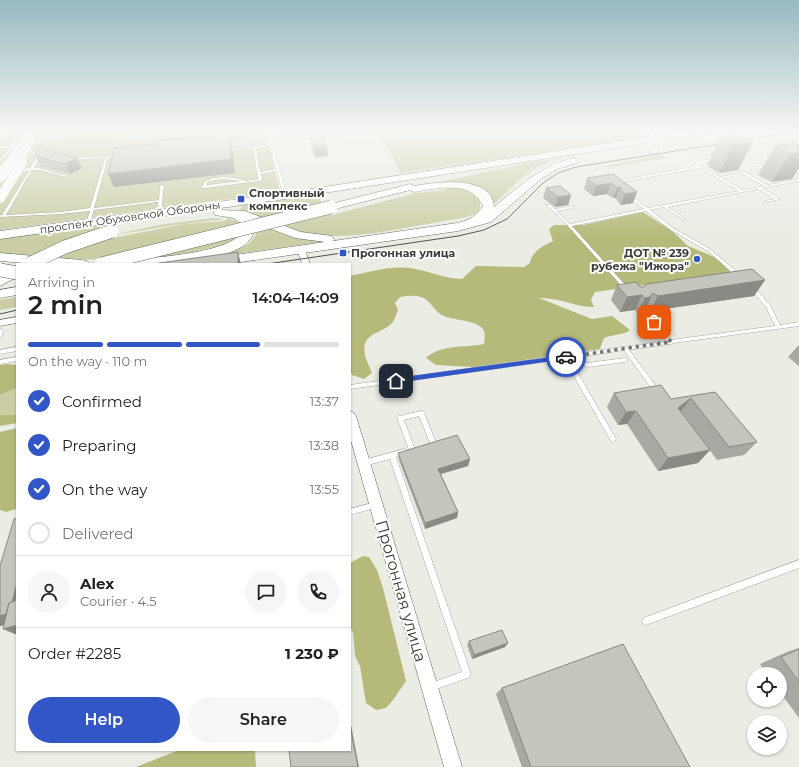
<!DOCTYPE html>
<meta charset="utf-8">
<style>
body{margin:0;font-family:Montserrat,sans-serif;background:#f6f6f6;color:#222;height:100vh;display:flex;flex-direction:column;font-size:15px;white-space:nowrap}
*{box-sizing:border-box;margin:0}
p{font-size:13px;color:#767676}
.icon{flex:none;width:22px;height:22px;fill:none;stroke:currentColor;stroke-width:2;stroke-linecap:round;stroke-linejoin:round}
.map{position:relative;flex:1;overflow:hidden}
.side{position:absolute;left:16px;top:263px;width:335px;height:488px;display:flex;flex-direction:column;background:#fff;border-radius:0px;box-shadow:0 1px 3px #0004}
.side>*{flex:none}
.controls{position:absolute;left:747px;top:667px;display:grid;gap:8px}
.controls a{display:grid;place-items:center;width:40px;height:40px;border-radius:50%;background:#fff;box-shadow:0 1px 3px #0004;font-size:20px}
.pin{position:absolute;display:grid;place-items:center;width:34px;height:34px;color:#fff;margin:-17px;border-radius:8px;box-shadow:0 2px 6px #0006}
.courier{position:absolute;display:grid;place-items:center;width:40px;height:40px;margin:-20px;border:3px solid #3356c7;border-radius:50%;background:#fff;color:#222;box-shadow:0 1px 5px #0007}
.summary em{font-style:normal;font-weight:600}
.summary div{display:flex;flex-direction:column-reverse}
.summary{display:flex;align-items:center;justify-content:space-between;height:68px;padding:0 12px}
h1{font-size:26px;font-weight:600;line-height:30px}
.bar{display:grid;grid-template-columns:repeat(4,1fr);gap:6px 4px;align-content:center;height:48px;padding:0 12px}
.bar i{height:5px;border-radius:3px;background:#e0e0e0}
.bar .on{background:#3356c7}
.bar p{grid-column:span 4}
.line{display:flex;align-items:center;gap:10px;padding:0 12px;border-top:1px solid #e0e0e0}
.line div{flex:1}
.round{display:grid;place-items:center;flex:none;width:42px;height:42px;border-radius:21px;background:#f6f6f6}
ol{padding:0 12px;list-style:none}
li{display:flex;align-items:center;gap:12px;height:44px}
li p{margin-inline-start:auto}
li .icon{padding:4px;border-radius:50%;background:#3356c7;color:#fff;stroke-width:4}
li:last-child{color:#767676}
li i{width:22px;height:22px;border:2px solid #e0e0e0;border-radius:50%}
.primary-button{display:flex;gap:8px;margin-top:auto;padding:8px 12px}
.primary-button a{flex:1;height:46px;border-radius:24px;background:#3356c7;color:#fff;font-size:16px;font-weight:600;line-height:46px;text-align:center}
.primary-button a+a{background:#f6f6f6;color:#222}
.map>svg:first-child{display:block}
.green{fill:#cbcea5}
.forest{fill:#b5b979}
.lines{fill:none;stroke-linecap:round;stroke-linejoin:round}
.river{fill:#bcc181;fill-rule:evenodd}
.service-casing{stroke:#63635d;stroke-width:0.5}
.minor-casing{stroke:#63635d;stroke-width:1}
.primary-casing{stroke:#63635d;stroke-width:1}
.motorway-casing{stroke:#63635d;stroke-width:1}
.service{fill:#fff;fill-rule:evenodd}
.minor{fill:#fff;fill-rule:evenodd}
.primary{fill:#fff;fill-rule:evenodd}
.motorway{fill:#fff;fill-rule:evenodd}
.tram{stroke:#51524f;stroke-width:1}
.primary-bridge-far1-casing{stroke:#63635d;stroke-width:10;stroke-linecap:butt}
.primary-bridge-casing{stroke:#63635d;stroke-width:14;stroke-linecap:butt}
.motorway-bridge-casing{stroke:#63635d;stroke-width:12;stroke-linecap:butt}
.primary-bridge-far1{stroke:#fff;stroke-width:10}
.primary-bridge{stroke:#fff;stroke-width:13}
.motorway-bridge{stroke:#fff;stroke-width:12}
.wall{fill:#a9a9a3}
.shaded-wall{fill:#898a84}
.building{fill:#c4c5bd;stroke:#898a84}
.route{fill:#3356c7}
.done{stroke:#797a75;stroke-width:4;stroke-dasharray:0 7.2}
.poi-dot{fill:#3356c7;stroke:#fffffe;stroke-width:1.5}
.labels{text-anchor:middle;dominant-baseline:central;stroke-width:4;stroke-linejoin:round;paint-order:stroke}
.far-poi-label{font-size:11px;font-weight:bold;fill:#3b3c39;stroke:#fffffe;text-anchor:start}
.far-street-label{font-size:11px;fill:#3b3c39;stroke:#fffffe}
.near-street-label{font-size:16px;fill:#3b3c39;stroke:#fffffe}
</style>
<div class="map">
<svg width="799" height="767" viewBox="0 0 799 767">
<rect width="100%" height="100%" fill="#ebece4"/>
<g class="green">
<polygon points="0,130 265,130 280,192 0,230"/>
<polygon points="383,130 643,130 644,133 641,137 635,139 401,173 377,131"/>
<polygon points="661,155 666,158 610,167 605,166"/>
<path d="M562 158C529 166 517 183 493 205 472 186 470 180 439 182L534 162Z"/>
<path d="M446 187C460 187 470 189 480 200V209L475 214 463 218C413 225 351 243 302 233 280 228 258 218 238 211L244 205 318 194 325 213 332 215 416 193 445 190 447 188Z"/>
<polygon points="213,218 226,219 173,225 109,236 159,225"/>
<path d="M228 218 240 222 242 224 236 240C161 267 78 261 0 253V237L105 224 103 232 108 239 184 224 225 221Z"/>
<path d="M256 223 296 237 321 242 162 264C183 261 245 257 255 236 257 232 256 227 256 223Z"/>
<polygon points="17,297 17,307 0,310 0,300"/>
<polygon points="17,388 17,415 0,415 0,395"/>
</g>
<g class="forest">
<path d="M643 212 672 231 688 246 714 257 725 266 731 273 595 292 591 300 594 307C575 307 558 297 539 298L592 319 612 316 630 330C622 336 613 334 604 338L600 349 474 367 436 365 426 358C442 344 464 348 484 344 485 338 486 331 481 327 470 319 454 321 442 315 433 310 431 300 421 297 414 295 407 296 400 297L395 303 398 310C396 314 395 320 391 324 381 334 360 333 365 355 366 361 370 367 372 373L364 379 352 375 350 369V276C370 272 389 266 409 268 427 270 444 279 462 279L476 266 524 267 530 263C532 251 543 246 553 241L549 229 554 225H583Z"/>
<polygon points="7,364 17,365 17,388 0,395 0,365"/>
<polygon points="0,415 17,415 17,423 0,426"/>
<polygon points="17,428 17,504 16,509 6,512 0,510 0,432"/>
<polygon points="363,556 369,557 377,570 383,588 406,681 393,700 386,708 376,710 366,703 360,666 355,656 353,632 350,628 350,563"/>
<polygon points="179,750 255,750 256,767 136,767"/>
</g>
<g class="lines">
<polygon class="river" points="56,130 68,130 72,134 79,136 121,130 156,130 151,133 79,142 64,139"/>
<g class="service-casing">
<g id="service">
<polygon points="24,130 27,130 14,147 43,154 43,156 41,156 34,168 39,168 68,176 66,177 39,170 32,170 6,215 61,212 90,208 105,158 70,160 68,159 70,158 118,156 119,156 119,158 108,158 94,208 159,200 160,186 162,185 164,186 161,213 159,214 157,213 158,202 94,210 90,223 88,224 86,223 90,211 61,214 0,217 0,215 2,215 29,171 21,171 18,174 16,173 19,169 30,168 38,155 13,148 0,162 0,159 10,148 0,148 0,146 11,146"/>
<path d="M266 130H269V133L292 130H304L270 135 272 144 340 136 341 137 307 142 314 158 312 159 310 158 304 142 273 146 287 196 286 197 283 196 277 171 261 174 262 180 260 181 205 188H201V186H203L204 182 213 178 224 177 235 178 246 181 258 179 253 148 243 145 226 147 224 146 243 143 254 146 269 144ZM270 146 276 169 260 172 256 148ZM224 179 241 181 207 185V183L214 180Z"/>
<polygon points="774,142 799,155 799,157 774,144 765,145 779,152 779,154 777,154 762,146 745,148 743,147"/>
<path d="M677 143H679L695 150 717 154V156H714L711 161 699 164V165L720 177 769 167 771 168 770 169 746 173 768 185 799 179V181L762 188 780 199 765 203 763 202 764 201 775 199 758 189 668 207 684 218 685 219 683 220 664 207 650 210 673 228 710 249 741 275V277H737L708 251 671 230 646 211 572 226 629 289V290H625L559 216 546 205 549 204 555 209 573 206V208L557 211 570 224 644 209 628 197 627 196 629 195 648 208 739 191 719 179H717V178L700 168 615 183 613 182 615 181 697 166 695 165 696 162 709 159 712 155 693 152 677 145ZM743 174 764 186 743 190 722 178Z"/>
<polygon points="736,157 771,163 773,164 771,165 735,159 735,157"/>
<polygon points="595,170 597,170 610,180 607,181 595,172"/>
<polygon points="750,286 754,286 770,305 780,325 799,322 799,326 673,343 671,345 669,344 629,350 659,390 660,392 659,394 655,394 624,350 573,358 588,363 625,358 628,360 625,362 588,367 571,361 615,437 616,439 615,441 613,442 611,441 564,359 350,389 350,385 666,341 644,313 644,312 646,310 648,311 671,340 775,326 766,307 750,288"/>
<polygon points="1,329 3,331 2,336 0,337 0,330"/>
<polygon points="17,347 17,351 0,354 0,350"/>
<polygon points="17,357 17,361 0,364 0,360"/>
<path d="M421 411H423L424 413 437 445 436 447C433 448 431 449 428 448L427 446 428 444 430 443 419 416 404 420 415 450 414 452 412 453 410 452 409 450 397 418 398 416H400Z"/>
<polygon points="404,449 406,450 407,452 406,454 396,457 471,674 470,677 431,691 428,690 427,687 428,684 462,672 390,459 364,466 362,465 361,463 362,461 364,460"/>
<polygon points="376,502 378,503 379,505 378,507 350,515 350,509"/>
<polygon points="799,560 799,568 646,625 643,624 642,621 643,618 646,617"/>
</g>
</g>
<g class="minor-casing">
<g id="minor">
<polygon points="648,130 654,130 660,148 655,147"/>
<polygon points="298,247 304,247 310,264 302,264 297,249"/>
<polygon points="17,317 17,323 0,326 0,320"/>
<polygon points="350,411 354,413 356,416 462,767 444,767 350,437"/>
</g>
</g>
<g class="primary-casing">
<g id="primary">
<polygon points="692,130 716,130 712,133 285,199 0,239 0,231 285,193"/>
<polygon points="743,130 766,130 762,133 700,143 695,140 700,137"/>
<path d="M573 158 577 159 578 161 577 163 557 169 541 179 491 222 458 231 227 264H193L195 261 200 260 325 242 295 238 253 222 255 230C253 233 252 238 249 241 229 264 148 264 118 264L120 261 125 260C146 258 246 254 243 225L234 218 215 215 213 213 215 211 219 210 245 211 301 232 332 236 334 239 333 241 457 223C468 221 477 216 483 206 472 180 437 188 414 192L410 190 331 210 325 207 327 205 410 184 414 186C435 182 493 174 494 207 521 185 539 167 573 158Z"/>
<polygon points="0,253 82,260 87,261 89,264 36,264 0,261"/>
<polygon points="17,267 17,277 0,286 0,276"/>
<polygon points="17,287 17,295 0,298 0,290"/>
</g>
</g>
<g class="motorway-casing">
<g id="motorway">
<polygon points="0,130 10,130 4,138 0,139"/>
<polygon points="31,130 41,130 34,140 30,141 25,138"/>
</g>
</g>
<use href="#service" class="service"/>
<use href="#minor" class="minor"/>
<use href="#primary" class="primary"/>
<use href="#motorway" class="motorway"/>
<g class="tram">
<polyline points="267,264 458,236 484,230 507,219 543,183 558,173 576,167 799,131"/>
<polyline points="0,314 17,310"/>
</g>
<g class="primary-bridge-far1-casing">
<polyline id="primary-bridge-far1" points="0,198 22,163 21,158 30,139"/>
</g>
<g class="primary-bridge-casing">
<g id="primary-bridge">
<polyline points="29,264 65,247 112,231"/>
<polyline points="101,264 331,207"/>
<polyline points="0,270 17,273"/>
</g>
</g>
<g class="motorway-bridge-casing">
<polyline id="motorway-bridge" points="0,176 30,138"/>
</g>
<use href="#primary-bridge-far1" class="primary-bridge-far1"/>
<use href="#primary-bridge" class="primary-bridge"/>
<use href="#motorway-bridge" class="motorway-bridge"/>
</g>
<g class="wall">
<polygon points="309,133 328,156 315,157 310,143"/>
<polygon points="740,135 738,170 719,173 707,166 720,138"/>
<polygon points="795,143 792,179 772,182 758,175 775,146"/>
<polygon points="35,156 77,158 82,168 70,174 41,166"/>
<polygon points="613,174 633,203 621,205 618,202 616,198 613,198 607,194 593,196 584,189 587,178"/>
<polygon points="546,188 571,195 568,205 555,207 543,198"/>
<polygon points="765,280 754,296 650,311 646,309 642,312 637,313 635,310 620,312 611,300 617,285 643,287"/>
<polygon points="798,346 799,346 799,366 788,357"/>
<polygon points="715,392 757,442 744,455 717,460 681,411 681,412 710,450 698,463 658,471 627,424 618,425 607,407 614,393 671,399"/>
<polygon points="398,453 470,459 468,466 441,474 458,512 457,518 425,529 399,460"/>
<polygon points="469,641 505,647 472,659 467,645"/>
<polygon points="799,648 799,718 780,692 780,674 767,674 760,664 787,652"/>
<polygon points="502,688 690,767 522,767 496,694"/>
</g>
<g class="shaded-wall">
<polygon points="229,135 232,148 235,173 114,187 108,174"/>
<polygon points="753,142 738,170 719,173 733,145"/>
<polygon points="327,146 328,156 315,157 314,147"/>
<polygon points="799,152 799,168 792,179 772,182 790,154"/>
<polygon points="77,158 82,168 70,174 65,164"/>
<polygon points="611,183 607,194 593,196 596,186"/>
<polygon points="620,187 616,198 613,198 617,188"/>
<polygon points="637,192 633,203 621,205 625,194"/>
<polygon points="571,195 568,205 555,207 558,197"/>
<polygon points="238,252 241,264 238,264"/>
<polygon points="765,280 754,296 650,311 658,296"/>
<polygon points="653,293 646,309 642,312 637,313 645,298"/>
<polygon points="642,295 635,310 620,312 627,297"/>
<polygon points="691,398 681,411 668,421 678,408"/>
<polygon points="636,411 627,424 618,425 626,412"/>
<polygon points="710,450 698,463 658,471 668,458"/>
<polygon points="470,459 468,466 437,475 438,469"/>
<polygon points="458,512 457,518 425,529 425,523"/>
<polygon points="17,583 17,622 1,626 0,626 0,616"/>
<polygon points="17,625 17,635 3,629"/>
<polygon points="508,643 505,647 472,659 474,655"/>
<polygon points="350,720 359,767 358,767 350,726"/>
</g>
<g class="building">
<polygon points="321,132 327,146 314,147 309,133"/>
<polygon points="204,135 204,137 161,141 162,140"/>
<polygon points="229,135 231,159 108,174 114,148 157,144 158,141"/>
<polygon points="740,135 753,142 733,145 720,138"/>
<polygon points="795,143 799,145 799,152 790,154 775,146"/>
<polygon points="37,148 77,158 65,164 35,156"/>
<polygon points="613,174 637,192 625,194 621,191 620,187 617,188 611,183 596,186 587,178"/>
<polygon points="560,186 571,195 558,197 546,188"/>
<polygon points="238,252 238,264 152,264"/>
<polygon points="752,269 765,280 658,296 653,293 650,297 645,298 642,295 627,297 617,285 636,282 640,287 643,287 647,284"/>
<polygon points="661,385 671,399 715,392 757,442 729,447 691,398 678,408 710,450 668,458 636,411 626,412 614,393"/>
<polygon points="457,435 470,459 438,469 458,512 425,523 398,453"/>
<polygon points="17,518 17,583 12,602 9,603 6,614 0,616 0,566 14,519"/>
<polygon points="17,600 17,625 3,629 9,603"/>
<polygon points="502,630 508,643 474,655 469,641"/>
<polygon points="623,644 690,767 531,767 502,688"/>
<polygon points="799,649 799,682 781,657"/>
<polygon points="350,726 358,767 291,767 289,750 350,750"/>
</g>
<linearGradient id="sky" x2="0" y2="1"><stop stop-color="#96b9bf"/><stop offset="0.55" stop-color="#f6f6f3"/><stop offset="1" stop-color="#f6f6f3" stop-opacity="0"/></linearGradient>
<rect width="799" height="238" fill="url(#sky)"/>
<polygon class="route" points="566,355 570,357 566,359 396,383 393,381 396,378"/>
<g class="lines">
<polyline class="done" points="566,357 671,342 654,322"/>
</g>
<g class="poi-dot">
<rect x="237" y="195" width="8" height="8" rx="2"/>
<rect x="339" y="249" width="8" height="8" rx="2"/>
<circle cx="697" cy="259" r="4"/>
</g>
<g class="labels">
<g class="far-poi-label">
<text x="249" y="193">Спортивный<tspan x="249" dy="13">комплекс</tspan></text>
<text x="351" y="253">Прогонная улица</text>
<text x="689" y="253" text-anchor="end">ДОТ № 239<tspan x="689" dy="13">рубежа "Ижора"</tspan></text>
</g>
<g class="far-street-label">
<text transform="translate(130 217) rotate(-8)">проспект Обуховской Обороны</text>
</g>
<g class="near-street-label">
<text transform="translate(401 591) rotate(74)">Прогонная улица</text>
</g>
</g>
</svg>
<div class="controls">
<a><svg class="icon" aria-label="locate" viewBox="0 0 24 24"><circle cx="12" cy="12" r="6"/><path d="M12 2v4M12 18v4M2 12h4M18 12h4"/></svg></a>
<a><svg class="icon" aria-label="layers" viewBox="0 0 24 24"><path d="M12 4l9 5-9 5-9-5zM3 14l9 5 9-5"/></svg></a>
</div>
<div class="pin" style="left:654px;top:322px;background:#ea580c"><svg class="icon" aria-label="bag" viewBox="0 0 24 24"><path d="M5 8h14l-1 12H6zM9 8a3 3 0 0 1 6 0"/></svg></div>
<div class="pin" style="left:396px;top:381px;background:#1f2937"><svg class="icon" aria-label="home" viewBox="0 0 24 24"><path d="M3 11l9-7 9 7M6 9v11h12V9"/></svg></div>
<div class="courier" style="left:566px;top:357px"><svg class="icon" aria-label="car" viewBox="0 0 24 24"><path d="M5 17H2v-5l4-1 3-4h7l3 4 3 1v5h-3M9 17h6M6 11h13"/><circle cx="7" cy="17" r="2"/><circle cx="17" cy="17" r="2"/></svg></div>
<section class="side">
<div class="summary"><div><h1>2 min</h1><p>Arriving in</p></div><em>14:04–14:09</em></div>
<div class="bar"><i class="on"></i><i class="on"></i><i class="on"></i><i></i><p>On the way · 110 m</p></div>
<ol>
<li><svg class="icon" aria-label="check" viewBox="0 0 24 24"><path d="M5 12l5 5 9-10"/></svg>Confirmed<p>13:37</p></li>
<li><svg class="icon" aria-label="check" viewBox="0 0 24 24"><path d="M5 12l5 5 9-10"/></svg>Preparing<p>13:38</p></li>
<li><svg class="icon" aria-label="check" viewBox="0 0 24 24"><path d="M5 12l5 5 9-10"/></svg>On the way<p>13:55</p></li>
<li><i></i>Delivered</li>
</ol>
<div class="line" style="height:72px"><a class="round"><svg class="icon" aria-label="person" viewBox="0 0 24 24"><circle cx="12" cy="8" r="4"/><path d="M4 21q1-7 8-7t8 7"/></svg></a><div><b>Alex</b><p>Courier · 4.5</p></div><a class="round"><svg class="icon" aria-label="chat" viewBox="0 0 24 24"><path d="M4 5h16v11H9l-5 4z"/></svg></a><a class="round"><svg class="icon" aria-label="phone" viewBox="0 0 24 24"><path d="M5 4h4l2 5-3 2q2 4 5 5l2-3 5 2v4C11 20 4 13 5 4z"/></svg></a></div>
<div class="line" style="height:52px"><div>Order #2285</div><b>1 230 ₽</b></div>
<div class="primary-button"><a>Help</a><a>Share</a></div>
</section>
</div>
